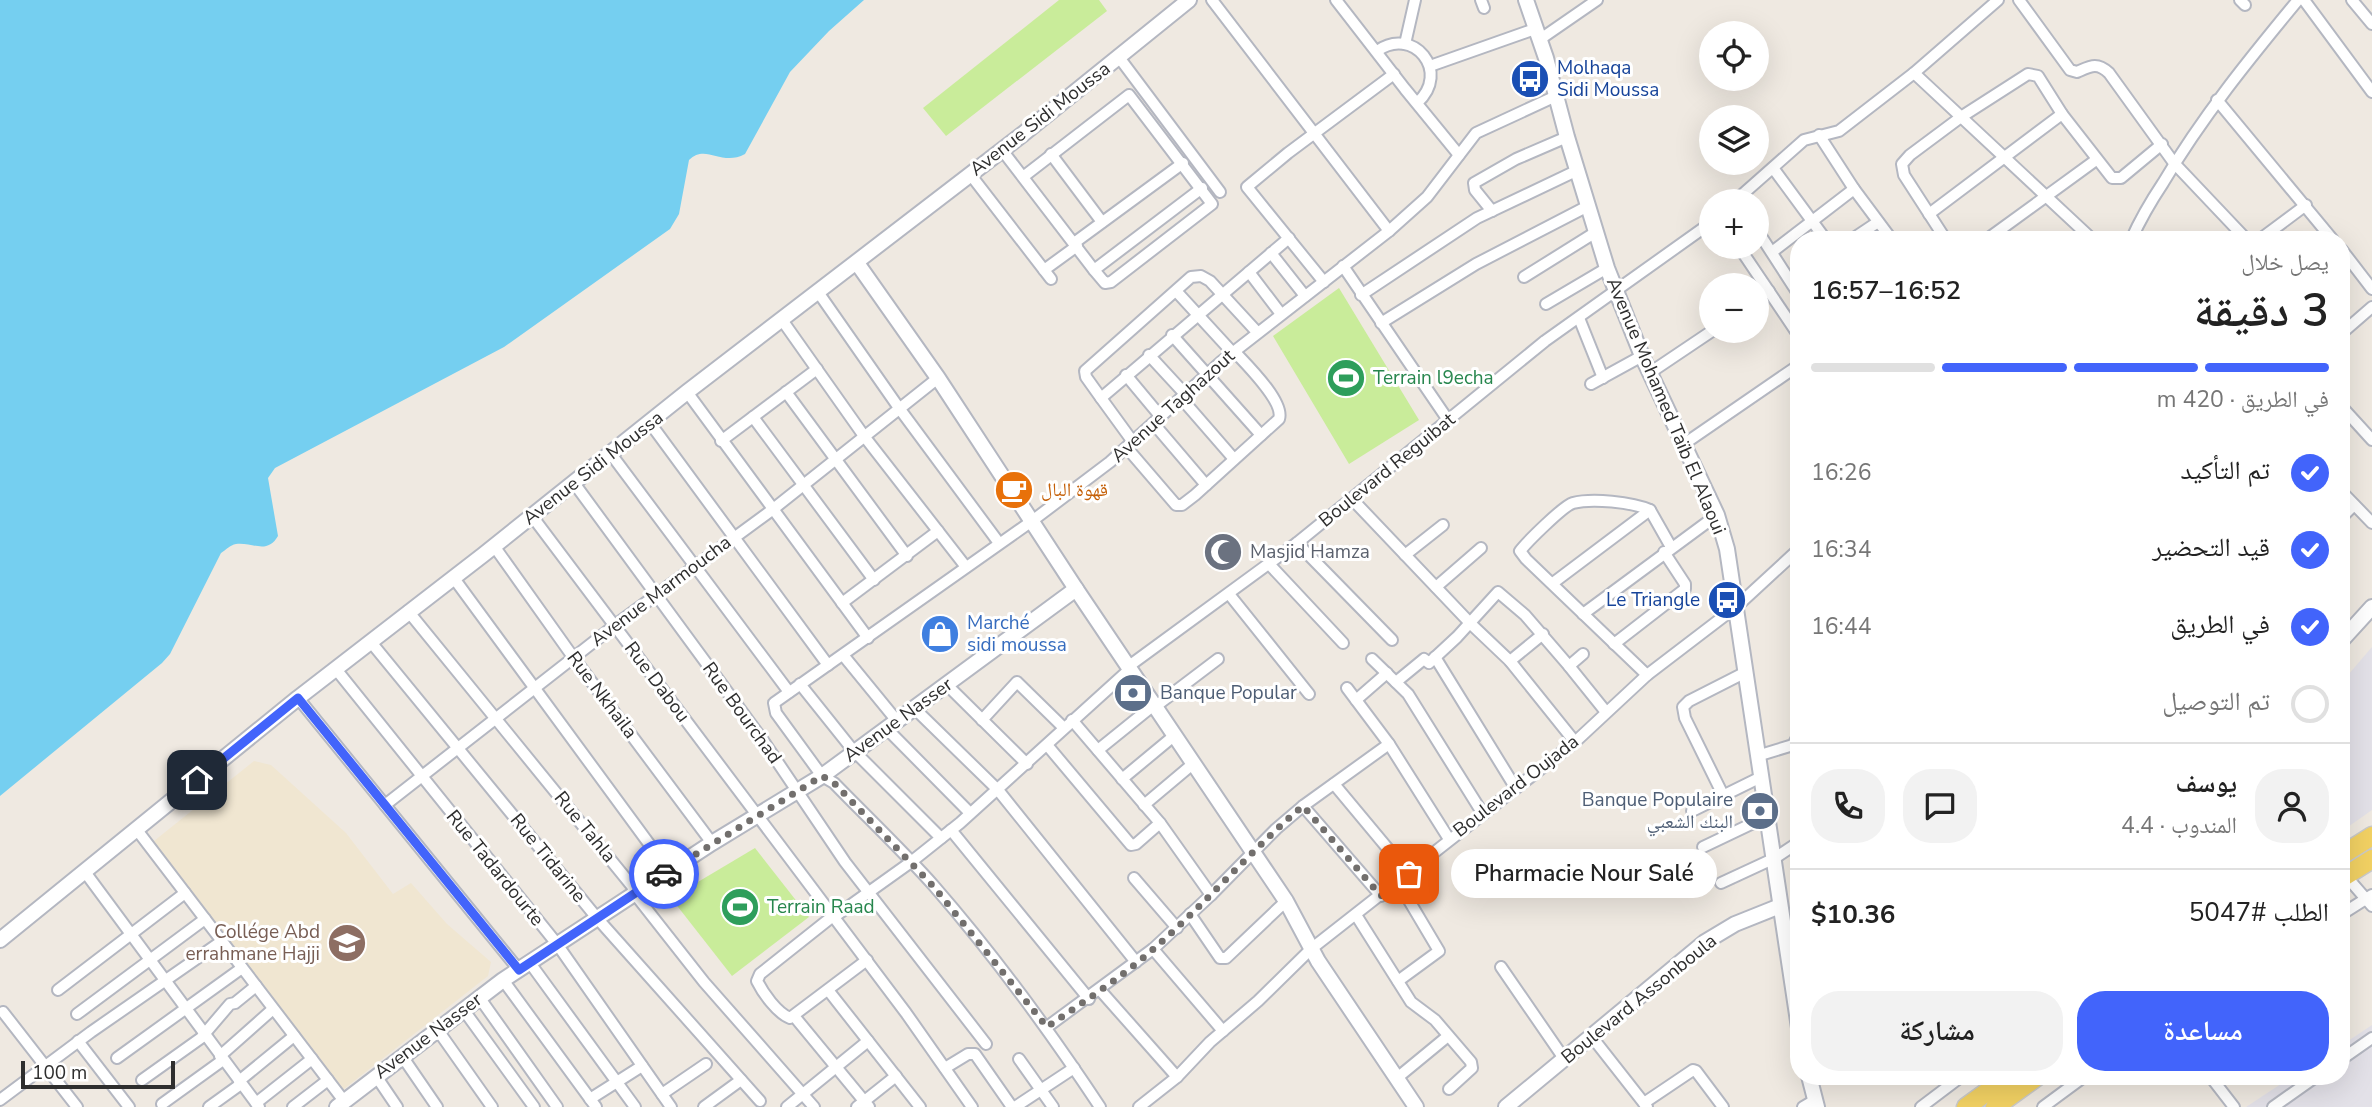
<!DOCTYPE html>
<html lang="ar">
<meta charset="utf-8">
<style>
body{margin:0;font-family:"Nunito Sans","Noto Naskh Arabic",sans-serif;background:#f2f2f2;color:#222;direction:rtl;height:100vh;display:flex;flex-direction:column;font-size:26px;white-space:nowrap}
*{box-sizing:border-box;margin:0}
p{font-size:23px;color:#767676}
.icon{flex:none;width:38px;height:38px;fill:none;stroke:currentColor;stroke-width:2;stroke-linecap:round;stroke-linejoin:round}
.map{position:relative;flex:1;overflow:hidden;direction:ltr}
.sheet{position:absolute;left:1790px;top:231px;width:560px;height:854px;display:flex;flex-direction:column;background:#fff;border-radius:28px;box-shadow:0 7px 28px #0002;direction:rtl}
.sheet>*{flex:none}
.fabs{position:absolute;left:1699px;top:21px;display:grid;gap:14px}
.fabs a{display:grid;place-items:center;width:70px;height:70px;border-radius:50%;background:#fff;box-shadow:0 7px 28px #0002;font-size:35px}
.scale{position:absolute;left:21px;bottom:18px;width:154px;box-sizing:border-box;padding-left:7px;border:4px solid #2e2e2e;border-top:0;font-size:19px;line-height:24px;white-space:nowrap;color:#2e2e2e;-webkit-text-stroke:5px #fff;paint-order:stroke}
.pin{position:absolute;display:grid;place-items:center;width:60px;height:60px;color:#fff;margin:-30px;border-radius:14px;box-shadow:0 4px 10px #0006}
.courier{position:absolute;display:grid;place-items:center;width:70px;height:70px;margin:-35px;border:5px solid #4264fb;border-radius:50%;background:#fff;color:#222;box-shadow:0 2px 9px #0007}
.bubble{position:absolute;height:49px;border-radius:24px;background:#fff;box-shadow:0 7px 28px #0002;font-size:23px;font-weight:600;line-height:49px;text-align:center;direction:rtl}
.headline em{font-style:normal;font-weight:600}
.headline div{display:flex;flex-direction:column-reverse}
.headline{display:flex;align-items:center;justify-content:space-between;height:119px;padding:0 21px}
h1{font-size:46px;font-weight:600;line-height:52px}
.bar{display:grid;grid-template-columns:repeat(4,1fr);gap:10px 7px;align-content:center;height:84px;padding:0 21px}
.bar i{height:9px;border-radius:5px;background:#e0e0e0}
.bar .on{background:#4264fb}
.bar p{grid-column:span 4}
.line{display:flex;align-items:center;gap:18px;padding:0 21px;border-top:2px solid #e0e0e0}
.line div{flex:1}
.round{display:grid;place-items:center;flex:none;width:74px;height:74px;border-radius:28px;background:#f2f2f2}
ol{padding:0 21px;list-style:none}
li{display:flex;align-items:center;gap:21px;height:77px}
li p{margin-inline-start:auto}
li .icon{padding:7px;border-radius:50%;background:#4264fb;color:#fff;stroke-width:4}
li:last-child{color:#767676}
li i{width:38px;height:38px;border:4px solid #e0e0e0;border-radius:50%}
.cta{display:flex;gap:14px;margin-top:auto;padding:14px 21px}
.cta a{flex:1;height:80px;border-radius:28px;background:#4264fb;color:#fff;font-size:28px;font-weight:600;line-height:80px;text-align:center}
.cta a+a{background:#f2f2f2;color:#222}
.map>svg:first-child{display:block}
.industrial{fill:#e3e1e8}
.education{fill:#f0e6d1}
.pitch{fill:#c9ec9a}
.water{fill:#75cff0}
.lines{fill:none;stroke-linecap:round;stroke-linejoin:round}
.minor-casing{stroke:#b4b7c1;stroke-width:14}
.tertiary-casing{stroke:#b4b7c1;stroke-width:18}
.primary-casing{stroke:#c9c9c9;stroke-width:21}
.minor{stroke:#fff;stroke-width:10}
.tertiary{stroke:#fff;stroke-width:14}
.primary{stroke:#f2d163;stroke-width:18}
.done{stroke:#726f6d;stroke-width:7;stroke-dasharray:0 12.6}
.route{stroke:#4264fb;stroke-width:9}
.labels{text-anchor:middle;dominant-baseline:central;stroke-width:6;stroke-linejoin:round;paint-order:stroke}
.transit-label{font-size:19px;fill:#164399;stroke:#fff;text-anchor:start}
.street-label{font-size:19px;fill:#2e2e2e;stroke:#fff}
.leisure-label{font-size:19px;fill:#27864d;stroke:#fff;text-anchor:start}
.food-label{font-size:19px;fill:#c56008;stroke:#fff;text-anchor:start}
.worship-label{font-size:19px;fill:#5b616d;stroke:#fff;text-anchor:start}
.shop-label{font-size:19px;fill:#366cbe;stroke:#fff;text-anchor:start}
.service-label{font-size:19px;fill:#4e5e75;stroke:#fff;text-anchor:start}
.education-label{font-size:19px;fill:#785e54;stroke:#fff;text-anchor:end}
</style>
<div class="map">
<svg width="2372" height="1107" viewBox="0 0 2372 1107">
<rect width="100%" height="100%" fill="#efe9e1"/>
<g class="industrial">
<polygon points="2372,647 2372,810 2342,831 2342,682"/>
<polygon points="2372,1025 2372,1107 2246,1107 2293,1076 2342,1076 2342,1045"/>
</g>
<polygon class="education" points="254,761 271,765 346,833 393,894 411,883 447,924 491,962 488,976 340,1092 149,845"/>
<g class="pitch">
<polygon points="1059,0 1099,0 1107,11 946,136 923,108"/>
<polygon points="1339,288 1419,420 1349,464 1273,336"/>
<polygon points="755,848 809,917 732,976 671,898"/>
</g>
<path class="water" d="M0 0H864L829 31 790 72 745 154C721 167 706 143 689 160L679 214 670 229 504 347 275 468 268 478 278 536C267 555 253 542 236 544 230 545 226 550 221 553L170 654 162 663 0 796Z"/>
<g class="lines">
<g class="minor-casing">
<g id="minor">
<polyline points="1212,0 1389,231"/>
<polyline points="1336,0 1405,89 1459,155"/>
<polyline points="1481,0 1484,8"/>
<path d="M2019 0 2070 70 2077 72C2091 66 2097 62 2109 73L2174 163 2247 240"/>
<polyline points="2240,0 2245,5"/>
<polyline points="2304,0 2372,92"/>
<polyline points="2352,0 2372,24"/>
<polyline points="1539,40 1597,0"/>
<polyline points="1405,44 1415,0"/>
<path d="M1377 51C1413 25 1452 72 1417 103"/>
<polyline points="1118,56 1220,192"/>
<polyline points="1430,66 1535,29"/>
<polyline points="1914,73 2093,240"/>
<polyline points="2217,100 2333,240"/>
<polyline points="1819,135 1854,189 1892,240"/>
<polyline points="1002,150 1094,270 1105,283 1111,282 1212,204 1129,95 1023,177"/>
<polyline points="1051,154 1102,222"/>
<polyline points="1773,168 1826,240"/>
<polyline points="970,174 1051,279"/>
<polyline points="1735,201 1804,140 1839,131 1914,73 1998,0"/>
<polyline points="1492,211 1475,190 1474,183 1516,159 1567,137"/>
<polyline points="1929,214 2062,114"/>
<polyline points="1757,230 1799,295"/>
<polyline points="1851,240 1878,222"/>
<polyline points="1946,240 1904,175 1902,164 1910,155 1961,117 2028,74 2038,76 2062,114 2112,178 2121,178 2162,144"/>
<polyline points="1986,240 2096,160"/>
<path d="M2131 240C2140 220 2151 201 2163 183 2202 117 2250 58 2298 0"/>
<polyline points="2259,240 2306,205"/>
<polyline points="1074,243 1183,163"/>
<polyline points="1739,247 1799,336"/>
<polyline points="2342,250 2372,289"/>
<polyline points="1772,252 1854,189"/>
<polyline points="1271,253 1305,296"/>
<polyline points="1343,266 1448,420"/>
<polyline points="1044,270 1077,246"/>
<polyline points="1094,270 1202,188"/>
<polyline points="1249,272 1281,314"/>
<polyline points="1524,277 1596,232"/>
<polyline points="1324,282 1247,187 1288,153 1394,74"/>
<polyline points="1176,291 1232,352"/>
<polyline points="818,292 899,408 999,543"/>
<polyline points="1361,295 1477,218 1578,170"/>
<polyline points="1757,299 1769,291"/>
<polyline points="1546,304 1607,268"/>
<polyline points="1579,318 1603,378"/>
<polyline points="782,320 864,436 966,567"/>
<polyline points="1381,323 1476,264 1588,206"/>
<polyline points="2342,333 2372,307"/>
<polyline points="1172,335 1261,435"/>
<polyline points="1149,355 1185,394"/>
<polyline points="1651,372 1712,331"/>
<polyline points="1126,375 1161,417"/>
<polyline points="1591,384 1642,356"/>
<polyline points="687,392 868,638"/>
<polyline points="786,392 907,556"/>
<polyline points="1101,398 1086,377 1085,371 1191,277 1201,276 1210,281 1257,332"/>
<polyline points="1181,398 1234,459"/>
<polyline points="2342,407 2372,440"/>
<polyline points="753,417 874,580"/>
<polyline points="650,423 828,665"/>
<polyline points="1154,424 1206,485"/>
<polyline points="721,441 817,369"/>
<polyline points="1133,442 1101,398 1289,238"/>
<polyline points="1684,444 1799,365"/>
<path d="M1127 448 1176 505H1182L1195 495 1279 419C1285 402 1246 364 1234 351"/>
<polyline points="611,454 789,692"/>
<polyline points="574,483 762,739 845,862 986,1044"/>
<polyline points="2342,492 2372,523"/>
<polyline points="1352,499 1470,623 1510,661 1575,742"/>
<polyline points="532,516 906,1013 972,1107"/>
<polyline points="2342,517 2354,505"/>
<polyline points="1297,543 1392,640"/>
<polyline points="494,546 573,657 712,843"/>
<polyline points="1405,555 1443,525"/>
<polyline points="1269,564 1343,643"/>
<polyline points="453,577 669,871"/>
<polyline points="1553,583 1650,510"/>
<polyline points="1436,587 1481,548"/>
<polyline points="1229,594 1309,694"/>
<polyline points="842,603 938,531"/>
<polyline points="408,611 632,886 634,893 704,982 814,1107"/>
<polyline points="1583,614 1717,515"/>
<polyline points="370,641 597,918 760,1101"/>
<polyline points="1614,644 1685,589 1685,584 1664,552"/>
<polyline points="1583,654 1569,666 1606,712"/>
<polyline points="843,655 897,721"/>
<polyline points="1435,657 1515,787"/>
<polyline points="1372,659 1408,694 1483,814"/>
<polyline points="1510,661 1543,634"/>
<polyline points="1129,666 1297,543 1545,341 1712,222"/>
<polyline points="335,668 557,944 671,1107"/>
<path d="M1647 675 1526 559 1520 551C1527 542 1563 506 1573 503 1592 498 1632 502 1650 510L1671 547"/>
<polyline points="1396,682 1424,659 1429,663 1457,637 1498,592 1525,615 1569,666"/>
<polyline points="800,684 852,749 941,838"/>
<polyline points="947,685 1027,764"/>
<polyline points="1347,688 1389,744 1449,839"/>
<polyline points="298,698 519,970"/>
<polyline points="1356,700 1387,673"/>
<polyline points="1156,706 1218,659"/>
<polyline points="915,709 998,790 1136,962"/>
<polyline points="982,720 1017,682 1064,728"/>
<polyline points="1072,720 1160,823 1211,895"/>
<polyline points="887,729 970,813"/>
<polyline points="1047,745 1131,845 1136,844 1160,823"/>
<polyline points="1098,750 1155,704"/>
<polyline points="1757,756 1793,745 1799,734"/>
<polyline points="1122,779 1175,735"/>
<polyline points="1334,784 1409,874"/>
<polyline points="1723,795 1685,718 1683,707 1689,701 1746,672"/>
<polyline points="385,805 614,626 772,510 938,378"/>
<polyline points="1144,805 1194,763"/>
<polyline points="1303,806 1381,896"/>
<polyline points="1692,811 1761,777"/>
<polyline points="137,830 344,1101"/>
<polyline points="951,830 1089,999"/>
<polyline points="1703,847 1768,816"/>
<polyline points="85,872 259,1107"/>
<polyline points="2346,876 2372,906"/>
<polyline points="1134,878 1177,928"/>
<polyline points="1398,882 1439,951 1398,981"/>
<polyline points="1721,883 1775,858 1799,842"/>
<polyline points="1190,914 1220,958 1226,958 1286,901"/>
<polyline points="2342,914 2372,895"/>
<polyline points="1356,915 1411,1002 1435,1020 1471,1062 1472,1068 1449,1089"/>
<path d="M833 916 760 974 757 981C763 993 777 1013 790 1018L867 960"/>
<polyline points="834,917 911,862 960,823 1130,669"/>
<polyline points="1153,949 1223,1031"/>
<polyline points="530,963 635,1107"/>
<polyline points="1501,967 1565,1060"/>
<polyline points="503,980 596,1107"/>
<polyline points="58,990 185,893"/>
<polyline points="828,990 920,1107"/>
<polyline points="1100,990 1177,1077"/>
<polyline points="479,997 557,1107"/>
<polyline points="463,1009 534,1107"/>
<polyline points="3,1012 77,1107"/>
<polyline points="77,1014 205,919"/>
<polyline points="794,1016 869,1107"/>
<polyline points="1047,1027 1153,949 1211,895 1276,829 1303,806 1389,744"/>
<polyline points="437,1029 492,1107"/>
<polyline points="1592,1037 1647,1107"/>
<polyline points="78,1041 129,1107"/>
<polyline points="220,1056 273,1009"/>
<polyline points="402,1056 437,1107"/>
<polyline points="117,1058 242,968"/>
<polyline points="1019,1059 1053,1107"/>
<polyline points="2342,1059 2372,1038"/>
<polyline points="945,1068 968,1054 975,1054 1012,1107"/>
<polyline points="376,1076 397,1107"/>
<polyline points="2210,1076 2234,1107"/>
<polyline points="1397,1078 1448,1036"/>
<polyline points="142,1080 201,1038 230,1004 235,1003 256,986"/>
<polyline points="239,1081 294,1036"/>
<polyline points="662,1094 706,1064"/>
<polyline points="590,1099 642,1066"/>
<polyline points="0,1100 91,1032 222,941"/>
<polyline points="256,1103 312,1059"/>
<polyline points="1644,1103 1693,1070 1696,1071 1723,1107"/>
<polyline points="162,1104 223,1060"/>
<polyline points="209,1107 241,1084"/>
<polyline points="293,1107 328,1080"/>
<polyline points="704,1107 741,1080"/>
<polyline points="787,1107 868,1041"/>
<polyline points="857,1107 896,1076"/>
<polyline points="1015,1107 1074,1068"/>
<path d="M1100 1107C1049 1030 995 956 934 886 902 850 867 817 834 783L822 776 776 713 774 703 1032 521 1110 462 1222 361 1389 231 1427 197 1476 133 1556 96"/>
<polyline points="1139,1107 1177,1077 1210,1042 1258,1001 1311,949 1575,742 1647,675 1736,607 1799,549"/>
<polyline points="1803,1107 1815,1100"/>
<polyline points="1921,1107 1962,1076"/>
<polyline points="2043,1107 2085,1076"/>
<polyline points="2273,1107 2317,1076"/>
</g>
</g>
<g class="tertiary-casing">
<g id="tertiary">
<polyline points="1526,0 1546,58 1567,137 1607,268 1642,356 1717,515 1727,549 1799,1028"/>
<polyline points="857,263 938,378 1076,589 1286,901 1318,961 1416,1107"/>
<polyline points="2342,640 2372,607"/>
<polyline points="0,940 298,698 483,555 687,392 1023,134 1189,0"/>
<polyline points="1809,1076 1817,1107"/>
<polyline points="337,1107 503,980 712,843 822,776 1076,589"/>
<polyline points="1506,1107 1705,942 1735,924 1780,906"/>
</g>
</g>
<g class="primary-casing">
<g id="primary">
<polyline points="2342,855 2372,836"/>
<polyline points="2342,878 2372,859"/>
<polyline points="1966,1107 2009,1076"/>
<polyline points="1995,1107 2038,1076"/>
</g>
</g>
<use href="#minor" class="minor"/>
<use href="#tertiary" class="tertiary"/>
<use href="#primary" class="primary"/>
</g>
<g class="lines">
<path class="done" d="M664 874 822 776 834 783 934 887 1047 1027C1085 1001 1125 975 1159 944 1209 900 1252 849 1303 806L1381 896 1409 874"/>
<polyline class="route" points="197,780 298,698 519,970 664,874"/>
</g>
<defs>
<g id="bus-disc" transform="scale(2.0125)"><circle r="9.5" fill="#1a4fb4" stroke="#fff"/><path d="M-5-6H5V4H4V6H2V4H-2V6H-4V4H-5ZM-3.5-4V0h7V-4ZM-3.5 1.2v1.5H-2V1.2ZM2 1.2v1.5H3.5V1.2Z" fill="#fff"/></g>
<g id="stadium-disc" transform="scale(2.0125)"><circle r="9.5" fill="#2e9e5b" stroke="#fff"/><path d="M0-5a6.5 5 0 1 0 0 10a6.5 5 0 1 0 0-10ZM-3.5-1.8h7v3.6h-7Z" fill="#fff"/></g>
<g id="cafe-disc" transform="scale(2.0125)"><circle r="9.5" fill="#e8710a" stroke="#fff"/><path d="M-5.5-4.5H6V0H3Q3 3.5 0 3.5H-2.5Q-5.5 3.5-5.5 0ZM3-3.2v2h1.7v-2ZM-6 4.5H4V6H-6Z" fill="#fff"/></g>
<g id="mosque-disc" transform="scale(2.0125)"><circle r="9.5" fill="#6b7280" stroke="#fff"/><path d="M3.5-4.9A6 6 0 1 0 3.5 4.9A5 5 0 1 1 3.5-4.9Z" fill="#fff"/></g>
<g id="shop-disc" transform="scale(2.0125)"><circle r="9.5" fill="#3f7fe0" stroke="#fff"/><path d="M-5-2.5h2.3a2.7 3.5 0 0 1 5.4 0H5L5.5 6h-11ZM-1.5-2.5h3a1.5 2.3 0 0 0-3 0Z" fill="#fff"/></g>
<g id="bank-disc" transform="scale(2.0125)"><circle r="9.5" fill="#5c6f8a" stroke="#fff"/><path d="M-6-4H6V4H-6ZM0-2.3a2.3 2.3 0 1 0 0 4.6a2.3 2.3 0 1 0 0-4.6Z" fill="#fff"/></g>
<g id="school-disc" transform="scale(2.0125)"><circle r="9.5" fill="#8d6e63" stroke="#fff"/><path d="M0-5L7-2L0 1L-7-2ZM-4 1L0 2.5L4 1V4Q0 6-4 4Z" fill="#fff"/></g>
</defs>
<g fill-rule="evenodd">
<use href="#bus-disc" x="1530" y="79"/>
<use href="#stadium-disc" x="1346" y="378"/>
<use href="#cafe-disc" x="1014" y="490"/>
<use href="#mosque-disc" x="1223" y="552"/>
<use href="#bus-disc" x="1727" y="600"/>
<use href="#shop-disc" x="940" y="634"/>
<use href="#bank-disc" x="1133" y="693"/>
<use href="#bank-disc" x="1760" y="811"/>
<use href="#stadium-disc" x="740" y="907"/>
<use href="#school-disc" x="347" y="943"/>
</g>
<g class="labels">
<g class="transit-label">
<text x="1557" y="68">Molhaqa<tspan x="1557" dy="22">Sidi Moussa</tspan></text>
<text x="1700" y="600" text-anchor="end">Le Triangle</text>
</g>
<g class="street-label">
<text transform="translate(1040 119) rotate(-38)">Avenue Sidi Moussa</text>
<text transform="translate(1173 406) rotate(-42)">Avenue Taghazout</text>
<text transform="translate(1666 406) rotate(67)">Avenue Mohamed Taïb El Alaoui</text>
<text transform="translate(593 468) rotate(-38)">Avenue Sidi Moussa</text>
<text transform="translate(1387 470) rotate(-39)">Boulevard Reguibat</text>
<text transform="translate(661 591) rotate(-37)">Avenue Marmoucha</text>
<text transform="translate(657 682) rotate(53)">Rue Dabou</text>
<text transform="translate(602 695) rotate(53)">Rue Nkhaila</text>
<text transform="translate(742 713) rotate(54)">Rue Bourchad</text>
<text transform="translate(898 720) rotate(-36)">Avenue Nasser</text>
<text transform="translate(1516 786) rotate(-38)">Boulevard Oujada</text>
<text transform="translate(585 827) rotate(51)">Rue Tahla</text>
<text transform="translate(548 858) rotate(51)">Rue Tidarine</text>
<text transform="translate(495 868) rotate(51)">Rue Tadardourte</text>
<text transform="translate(1639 999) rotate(-39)">Boulevard Assonboula</text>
<text transform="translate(428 1036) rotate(-37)">Avenue Nasser</text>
</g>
<g class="leisure-label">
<text x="1373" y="378">Terrain l9echa</text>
<text x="767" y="907">Terrain Raad</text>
</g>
<g class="food-label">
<text x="1041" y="490">قهوة البال</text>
</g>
<g class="worship-label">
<text x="1250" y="552">Masjid Hamza</text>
</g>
<g class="shop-label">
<text x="967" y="623">Marché<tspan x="967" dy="22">sidi moussa</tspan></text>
</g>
<g class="service-label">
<text x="1160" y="693">Banque Popular</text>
<text x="1733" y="800" text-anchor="end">Banque Populaire<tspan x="1733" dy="22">البنك الشعبي</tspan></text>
</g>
<g class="education-label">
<text x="320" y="932">Collége Abd<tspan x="320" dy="22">errahmane Hajji</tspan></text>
</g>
</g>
</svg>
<div class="fabs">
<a><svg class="icon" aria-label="locate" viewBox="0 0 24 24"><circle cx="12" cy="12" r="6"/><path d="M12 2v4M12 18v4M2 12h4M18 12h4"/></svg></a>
<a><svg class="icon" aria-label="layers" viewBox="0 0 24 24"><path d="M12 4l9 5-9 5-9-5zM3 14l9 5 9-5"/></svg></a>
<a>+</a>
<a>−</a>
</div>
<div class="scale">100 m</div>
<div class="pin" style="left:1409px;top:874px;background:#ea580c"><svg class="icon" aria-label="bag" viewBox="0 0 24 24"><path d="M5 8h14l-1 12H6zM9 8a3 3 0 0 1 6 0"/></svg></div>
<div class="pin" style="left:197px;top:780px;background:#1f2937"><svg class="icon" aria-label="home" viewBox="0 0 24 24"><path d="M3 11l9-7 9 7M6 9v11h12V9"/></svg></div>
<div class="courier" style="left:664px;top:874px"><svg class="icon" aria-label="car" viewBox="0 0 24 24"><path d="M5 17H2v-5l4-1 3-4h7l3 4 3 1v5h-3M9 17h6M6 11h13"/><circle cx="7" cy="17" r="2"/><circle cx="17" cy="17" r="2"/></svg></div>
<div class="bubble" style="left:1451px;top:849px;width:266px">Pharmacie Nour Salé</div>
<section class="sheet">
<div class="headline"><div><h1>3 دقيقة</h1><p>يصل خلال</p></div><em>16:52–16:57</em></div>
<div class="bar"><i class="on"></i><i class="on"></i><i class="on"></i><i></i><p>في الطريق · 420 m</p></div>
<ol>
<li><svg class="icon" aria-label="check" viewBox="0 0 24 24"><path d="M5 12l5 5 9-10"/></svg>تم التأكيد<p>16:26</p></li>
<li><svg class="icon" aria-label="check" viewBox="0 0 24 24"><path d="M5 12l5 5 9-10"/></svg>قيد التحضير<p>16:34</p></li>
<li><svg class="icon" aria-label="check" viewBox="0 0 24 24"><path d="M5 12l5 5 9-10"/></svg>في الطريق<p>16:44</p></li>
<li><i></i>تم التوصيل</li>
</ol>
<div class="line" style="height:126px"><a class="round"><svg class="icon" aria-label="person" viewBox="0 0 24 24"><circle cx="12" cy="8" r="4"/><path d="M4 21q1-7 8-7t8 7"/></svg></a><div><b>يوسف</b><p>المندوب · 4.4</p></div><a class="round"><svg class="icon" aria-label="chat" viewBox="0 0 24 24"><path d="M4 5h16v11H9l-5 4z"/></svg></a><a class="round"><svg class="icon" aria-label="phone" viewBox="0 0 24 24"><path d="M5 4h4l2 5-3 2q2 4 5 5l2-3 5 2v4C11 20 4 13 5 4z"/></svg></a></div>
<div class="line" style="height:91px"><div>الطلب #5047</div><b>$10.36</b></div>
<div class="cta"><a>مساعدة</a><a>مشاركة</a></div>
</section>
</div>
